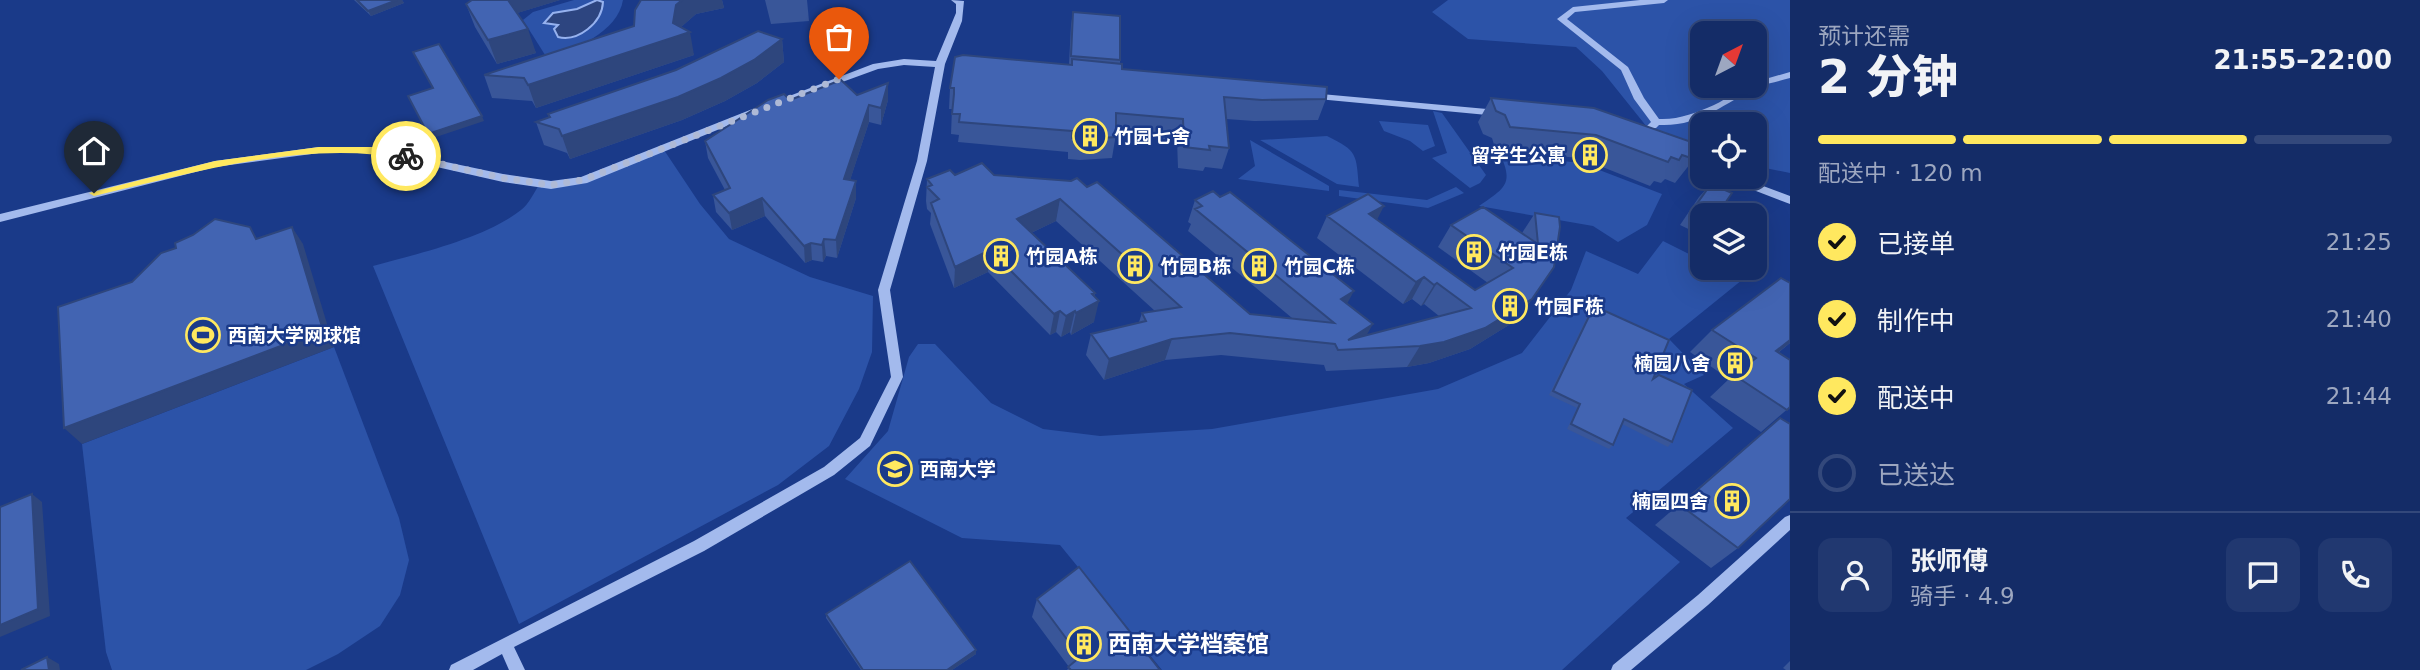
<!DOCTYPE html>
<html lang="zh">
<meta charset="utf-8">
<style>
body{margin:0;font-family:"DejaVu Sans","Noto Sans SC",sans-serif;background:#213870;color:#f1f3f6;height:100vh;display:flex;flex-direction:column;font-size:26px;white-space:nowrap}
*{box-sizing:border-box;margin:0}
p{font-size:23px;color:#9da7c0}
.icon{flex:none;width:38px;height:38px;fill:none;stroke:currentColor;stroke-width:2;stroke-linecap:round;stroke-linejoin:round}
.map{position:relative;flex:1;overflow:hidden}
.drawer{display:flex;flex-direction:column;background:#142c67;width:630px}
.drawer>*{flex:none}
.needle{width:46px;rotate:41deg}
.tools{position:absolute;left:1690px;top:21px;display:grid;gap:14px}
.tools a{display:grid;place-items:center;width:77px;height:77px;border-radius:14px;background:#142c67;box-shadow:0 7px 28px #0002,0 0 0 2px #33487b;font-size:35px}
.pin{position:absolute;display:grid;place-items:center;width:60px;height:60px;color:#fff;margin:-72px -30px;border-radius:50% 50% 50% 0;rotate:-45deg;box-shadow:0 0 7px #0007}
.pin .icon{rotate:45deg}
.courier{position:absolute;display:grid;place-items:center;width:70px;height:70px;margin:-35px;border:5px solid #ffe85f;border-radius:50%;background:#fff;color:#222;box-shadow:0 2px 9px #0007}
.head em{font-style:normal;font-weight:800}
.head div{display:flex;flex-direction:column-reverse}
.head{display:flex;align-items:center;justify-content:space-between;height:119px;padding:0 28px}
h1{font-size:46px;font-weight:800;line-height:52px}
.bar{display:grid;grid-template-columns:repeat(4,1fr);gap:10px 7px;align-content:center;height:84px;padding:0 28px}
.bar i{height:9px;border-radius:5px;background:#33487b}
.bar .active{background:#ffe85f}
.bar p{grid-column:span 4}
.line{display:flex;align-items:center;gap:18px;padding:0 28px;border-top:2px solid #33487b}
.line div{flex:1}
.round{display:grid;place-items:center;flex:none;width:74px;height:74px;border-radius:14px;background:#213870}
ol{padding:0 28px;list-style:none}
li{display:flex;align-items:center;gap:21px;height:77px}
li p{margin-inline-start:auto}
li .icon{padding:7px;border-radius:50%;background:#ffe85f;color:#111;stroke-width:4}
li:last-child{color:#9da7c0}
li i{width:38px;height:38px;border:4px solid #33487b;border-radius:50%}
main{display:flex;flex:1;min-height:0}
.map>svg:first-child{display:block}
.green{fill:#2c53a8;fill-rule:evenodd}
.water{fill:#2d4580;stroke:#96b2ef;stroke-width:2}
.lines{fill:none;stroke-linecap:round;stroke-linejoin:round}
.minor{fill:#a3baed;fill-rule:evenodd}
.wall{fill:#395699}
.shaded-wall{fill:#2e467d}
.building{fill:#4264b2;stroke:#2e467d;stroke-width:2}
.route{fill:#ffe85f}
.done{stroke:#afbad6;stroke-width:7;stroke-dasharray:0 12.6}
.labels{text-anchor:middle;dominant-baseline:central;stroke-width:5;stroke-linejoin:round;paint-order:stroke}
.poi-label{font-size:19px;font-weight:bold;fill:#fff;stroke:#1a3a89;text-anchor:start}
.near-poi-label{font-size:23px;font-weight:bold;fill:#fff;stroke:#1a3a89;text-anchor:start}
</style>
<main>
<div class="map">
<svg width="1790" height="670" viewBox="0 0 1790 670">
<rect width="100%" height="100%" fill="#1a3a89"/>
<g class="green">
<path d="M574 0H623C618 32 574 50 547 58L523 20 533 12Z"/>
<path d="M1448 0H1790V173L1755 166V124H1703V151L1655 137 1602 71 1576 47 1468 39 1432 12ZM1703 33H1755V86H1703Z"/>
<polygon points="1433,111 1442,113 1486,175 1480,183 1470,188 1432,158 1447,153"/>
<polygon points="1379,121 1428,125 1435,146 1423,151 1410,141 1384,131"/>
<path d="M1327 136C1358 151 1356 154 1359 187L1337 184 1260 140Z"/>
<polygon points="1250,140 1329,186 1329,191 1238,179 1255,166"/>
<path d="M662 147 700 204 729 239 810 277 873 296 872 352 859 389 829 446 778 485 519 624 373 266C417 254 486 238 521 210 529 204 535 191 540 183L583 180Z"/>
<path d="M1500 154 1581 163 1662 194 1647 225 1618 242 1593 226 1479 206C1505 188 1514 184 1500 154Z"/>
<polygon points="1456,187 1464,193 1428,208 1339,196 1339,190 1427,200"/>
<polygon points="1663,241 1703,261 1703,268 1717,268 1742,280 1669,339 1704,375 1684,384 1733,428 1626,518 1680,562 1562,670 1162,670 1060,545 962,538 845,479 888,431 909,357 918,344 935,344 991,403 1043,429 1100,436 1212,429 1438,389 1522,353 1571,290 1586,251 1638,274"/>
<polygon points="334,347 399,518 409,560 400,595 380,626 338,654 306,670 112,670 106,652 82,444"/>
</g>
<path class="water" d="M597 0 603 2C602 23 578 42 558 37L554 29 558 25 544 23 553 13 577 9Z"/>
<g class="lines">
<g class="minor">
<polygon points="951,0 964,1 962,21 945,64 927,161 890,290 903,377 870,446 834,475 704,551 514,647 525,670 509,670 502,654 473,670 449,670 451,665 694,541 824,467 860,438 891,377 878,290 917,161 935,67 904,65 878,69 779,105 773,105 771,103 873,64 904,59 936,61 956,13 956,4"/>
<path d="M1640 0H1668L1664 3 1575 12 1567 19 1628 67 1644 98 1659 119C1678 120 1696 113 1714 105 1728 99 1740 86 1755 86V82L1790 72V78C1780 81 1768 83 1758 87 1724 103 1700 127 1659 125L1656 128H1648L1647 126 1651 122 1634 99 1621 70 1557 19 1573 7Z"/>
<polygon points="1310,93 1498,110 1503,113 1498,116 1307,98 1307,94"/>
<polygon points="755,108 759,109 759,113 587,183 551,189 503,182 375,153 319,153 215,167 0,222 0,214 215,161 319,147 375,147 503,174 551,181 581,177"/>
<polygon points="1677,154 1703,163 1703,170 1673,159 1672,157"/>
<polygon points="1724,177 1739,177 1790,196 1790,204 1725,179"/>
<polygon points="1790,515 1790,530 1708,605 1631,670 1611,670 1613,665 1698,595 1785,517"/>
</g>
</g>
<g class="wall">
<polygon points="354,0 402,0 404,3 371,16"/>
<polygon points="472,0 560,0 517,13 536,53 497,64 475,27 466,4"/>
<polygon points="641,0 722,0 724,8 696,14 681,27 694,55 536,108 532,101 492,98 484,75 634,26"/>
<polygon points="765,0 807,0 809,21 771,24"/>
<polygon points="1073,12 1120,60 1120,63 1122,69 1326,99 1318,120 1254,121 1226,119 1229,148 1222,169 1205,167 1203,171 1178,168 1177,140 1116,134 1112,158 1080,160 1068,159 1068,152 958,142 959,135 951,134 952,109 949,109 950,88 1069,64 1071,25"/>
<polygon points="782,39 784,62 757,83 725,101 682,120 570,159 567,153 544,145 536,122 549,117 548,114"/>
<polygon points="857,95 888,100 881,125 869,122 850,180 856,198 837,258 826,256 823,262 812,260 805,263 765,216 732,230 716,212 713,195 725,190 708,158 705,141"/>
<polygon points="1491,98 1594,108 1694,159 1675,183 1665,179 1661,183 1654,181 1650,186 1580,158 1496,151 1492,138 1483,134 1478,122"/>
<polygon points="955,175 994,175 1087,187 1250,314 1292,318 1188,231 1191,224 1188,222 1195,200 1347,303 1367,335 1439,316 1424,304 1421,306 1412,299 1403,304 1317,238 1327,216 1377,220 1475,290 1488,283 1438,247 1451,225 1522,233 1535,213 1559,217 1532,299 1517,320 1470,349 1429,363 1407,367 1326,371 1324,365 1221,355 1165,360 1104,380 1086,355 1091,334 1139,322 1142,313 1155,311 1056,221 1031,233 1095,293 1094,322 1071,335 1070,332 1061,337 1056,332 1050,335 988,272 954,288 930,224 931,213 927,209 926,201 927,179"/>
<polygon points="1711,184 1703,215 1703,233 1701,235 1680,225 1699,197"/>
<polygon points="1594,306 1653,379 1672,442 1668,447 1622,424 1613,445 1609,449 1567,429 1577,408 1549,395 1590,311"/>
<polygon points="1712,330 1790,343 1778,353 1790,407 1761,432 1710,397 1729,379 1690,352"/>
<polygon points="1755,439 1738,548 1711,568 1655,525"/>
<polygon points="1037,599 1160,670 1067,670 1069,667 1032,617"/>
<polygon points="826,614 976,654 952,670 861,670 826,618"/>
<polygon points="1790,661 1790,670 1786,670 1783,668"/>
</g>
<g class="shaded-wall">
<polygon points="397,0 402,0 404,3 371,16 368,11"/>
<polygon points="506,0 560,0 511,15"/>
<polygon points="682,0 722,0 724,8 696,14 680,28 690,32 694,55 536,108 528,85 673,23 676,5"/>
<polygon points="528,29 536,53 497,64 488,40"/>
<polygon points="782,39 784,62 757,83 725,101 682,120 570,159 562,136"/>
<polygon points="888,83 888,100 881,125 881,108"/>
<polygon points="869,105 869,122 845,196 844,179"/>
<polygon points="482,116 484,121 430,139 428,134"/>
<polygon points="856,181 856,198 837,258 836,240"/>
<polygon points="762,198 765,216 732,230 729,213"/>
<polygon points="1060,199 1056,221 1014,241 1017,219"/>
<polygon points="1384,206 1373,228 1369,214"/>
<polygon points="292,227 303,244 334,347 82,444 64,428"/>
<polygon points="824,239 826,256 823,262 822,245"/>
<polygon points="811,243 812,260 805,263 804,246"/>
<polygon points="990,250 988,272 954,288 955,267"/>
<polygon points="1424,277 1412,299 1403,304 1416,282"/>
<polygon points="1437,283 1424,304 1421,306 1434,285"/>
<polygon points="1354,291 1342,313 1330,320 1341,299"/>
<polygon points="1095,293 1092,305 1099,301 1094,322 1071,335 1076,313 1092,294"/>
<polygon points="1532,299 1517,320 1470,349 1429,363 1407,367 1420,346"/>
<polygon points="1060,311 1056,332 1050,335 1054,314"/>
<polygon points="1075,311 1070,332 1061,337 1066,316"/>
<polygon points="1373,324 1361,345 1348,340"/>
<polygon points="1172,339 1165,360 1104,380 1109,359"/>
<polygon points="1790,340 1790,343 1751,374 1776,351"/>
<polygon points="32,494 42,502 50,616 0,637 0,625"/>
<polygon points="976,650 976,654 952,670 947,670"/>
<polygon points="47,657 59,664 60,670 49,670"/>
</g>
<g class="building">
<polygon points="357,0 397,0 368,11"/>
<polygon points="472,0 508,0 528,29 488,40 466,4"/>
<polygon points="641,0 682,0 676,5 673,23 690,32 528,85 524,78 484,75 634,26 635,10"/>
<polygon points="1073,12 1120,16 1120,60 1071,56"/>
<polygon points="758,31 782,39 754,60 721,78 678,97 562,136 559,129 536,122 550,117 548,114 676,70"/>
<polygon points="439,44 482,116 428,134 408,96 433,88 413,52"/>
<polygon points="963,55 1072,65 1072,59 1122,64 1122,69 1327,87 1326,99 1262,100 1224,97 1229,148 1209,146 1210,150 1184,147 1183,119 1116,113 1116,137 1084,139 1072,138 1072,131 959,122 960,114 952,114 954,94 954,88 950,88 955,57"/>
<polygon points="841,80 857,95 888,83 881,108 869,105 844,179 856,181 836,240 824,239 822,245 811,243 804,246 762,198 729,213 713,195 730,188 705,141 768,100 784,94 790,100"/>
<polygon points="1491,98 1594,108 1700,145 1694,159 1682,155 1679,160 1671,157 1668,162 1596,135 1510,127 1505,115 1496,111"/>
<polygon points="982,163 994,175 1071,181 1077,178 1087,187 1097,182 1250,314 1334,323 1195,209 1202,206 1195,200 1213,191 1220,197 1230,192 1354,291 1341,299 1373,324 1348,340 1471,308 1437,283 1434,285 1424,277 1416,282 1327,216 1368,194 1384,206 1369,214 1475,290 1513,268 1451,225 1483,207 1538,244 1535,213 1559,217 1560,227 1554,267 1532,299 1485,328 1444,342 1420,346 1338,350 1335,344 1230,333 1172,339 1109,359 1091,334 1146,321 1142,313 1181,307 1060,199 1017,219 1095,293 1092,294 1099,301 1076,313 1075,311 1066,316 1060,311 1054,314 990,250 955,267 931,203 939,199 927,187 932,185 927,179 950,170 955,175"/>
<polygon points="1711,184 1732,193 1717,215 1703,215 1703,217 1691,212"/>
<polygon points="215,219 250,227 256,239 292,227 323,330 64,428 58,307 132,282 161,253 176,248 175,243 193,235"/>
<polygon points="1781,278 1790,283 1790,340 1776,351 1790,360 1790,407 1787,410 1734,375 1756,358 1712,330"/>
<polygon points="1594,306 1669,340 1653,379 1659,375 1692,390 1672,442 1624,419 1613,445 1571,424 1580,404 1553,391"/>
<polygon points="1780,418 1790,424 1790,499 1738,548 1680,505"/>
<polygon points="32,494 38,609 0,625 0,507"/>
<polygon points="910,561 976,650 947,670 863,670 826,614"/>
<polygon points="1079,567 1160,670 1071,670 1068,667 1080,657 1037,599"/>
<polygon points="47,657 49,670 21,670"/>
</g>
<path class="route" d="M319 147H375L410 156 406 159C305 139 193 173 94 196L89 193 215 161Z"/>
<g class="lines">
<polyline class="done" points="406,156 503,178 551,185 583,180 839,79"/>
</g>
<defs>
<g id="building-ring" transform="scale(1.75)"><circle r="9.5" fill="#1a3a89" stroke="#ffe85f" stroke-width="1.5"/><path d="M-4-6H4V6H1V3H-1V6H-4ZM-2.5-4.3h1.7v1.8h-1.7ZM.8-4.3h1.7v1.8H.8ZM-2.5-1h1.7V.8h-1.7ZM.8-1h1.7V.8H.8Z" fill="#ffe85f"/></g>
<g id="stadium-ring" transform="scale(1.75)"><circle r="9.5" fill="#1a3a89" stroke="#ffe85f" stroke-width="1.5"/><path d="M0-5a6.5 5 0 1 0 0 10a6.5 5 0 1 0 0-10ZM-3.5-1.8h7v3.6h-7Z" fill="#ffe85f"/></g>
<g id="university-ring" transform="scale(1.75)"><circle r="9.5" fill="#1a3a89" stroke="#ffe85f" stroke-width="1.5"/><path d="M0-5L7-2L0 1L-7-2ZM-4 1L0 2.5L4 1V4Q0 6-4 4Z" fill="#ffe85f"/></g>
</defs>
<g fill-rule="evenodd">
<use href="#building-ring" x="1090" y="136"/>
<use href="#building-ring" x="1590" y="155"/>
<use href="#building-ring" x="1474" y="252"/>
<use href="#building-ring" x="1001" y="256"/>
<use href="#building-ring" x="1135" y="266"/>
<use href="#building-ring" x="1259" y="266"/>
<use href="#building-ring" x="1510" y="306"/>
<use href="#stadium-ring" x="203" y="335"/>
<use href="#building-ring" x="1735" y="363"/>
<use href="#university-ring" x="895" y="469"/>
<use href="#building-ring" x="1732" y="501"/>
<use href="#building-ring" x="1084" y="644"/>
</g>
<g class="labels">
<g class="poi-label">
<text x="1114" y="136">竹园七舍</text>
<text x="1566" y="155" text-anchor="end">留学生公寓</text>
<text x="1498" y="252">竹园E栋</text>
<text x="1026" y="256">竹园A栋</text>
<text x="1160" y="266">竹园B栋</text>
<text x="1284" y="266">竹园C栋</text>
<text x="1534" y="306">竹园F栋</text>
<text x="228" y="335">西南大学网球馆</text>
<text x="1710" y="363" text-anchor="end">楠园八舍</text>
<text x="920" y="469">西南大学</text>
<text x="1708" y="501" text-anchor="end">楠园四舍</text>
</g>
<g class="near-poi-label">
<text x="1108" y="644">西南大学档案馆</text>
</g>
</g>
</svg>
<div class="tools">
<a><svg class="needle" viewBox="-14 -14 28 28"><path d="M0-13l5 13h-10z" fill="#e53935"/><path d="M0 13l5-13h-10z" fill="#9da7c0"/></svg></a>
<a><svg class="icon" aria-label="locate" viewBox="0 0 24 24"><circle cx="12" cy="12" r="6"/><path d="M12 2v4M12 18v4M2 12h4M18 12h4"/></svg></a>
<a><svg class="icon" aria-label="layers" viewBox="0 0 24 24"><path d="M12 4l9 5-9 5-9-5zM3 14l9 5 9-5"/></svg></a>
</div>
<div class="pin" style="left:839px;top:79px;background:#ea580c"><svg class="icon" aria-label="bag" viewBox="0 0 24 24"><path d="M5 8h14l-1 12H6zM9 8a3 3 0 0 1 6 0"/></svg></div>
<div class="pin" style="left:94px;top:193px;background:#1f2937"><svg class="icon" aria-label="home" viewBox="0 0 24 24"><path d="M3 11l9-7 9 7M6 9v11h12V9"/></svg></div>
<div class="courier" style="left:406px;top:156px"><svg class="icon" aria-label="bike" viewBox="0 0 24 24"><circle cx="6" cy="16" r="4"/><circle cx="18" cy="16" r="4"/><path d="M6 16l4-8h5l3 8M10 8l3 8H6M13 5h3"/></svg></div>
</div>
<section class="drawer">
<div class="head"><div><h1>2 分钟</h1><p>预计还需</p></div><em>21:55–22:00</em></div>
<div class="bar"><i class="active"></i><i class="active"></i><i class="active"></i><i></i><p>配送中 · 120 m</p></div>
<ol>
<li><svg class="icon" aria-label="check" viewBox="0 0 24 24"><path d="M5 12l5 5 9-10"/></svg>已接单<p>21:25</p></li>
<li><svg class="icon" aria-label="check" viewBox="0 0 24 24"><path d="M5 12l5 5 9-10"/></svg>制作中<p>21:40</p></li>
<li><svg class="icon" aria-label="check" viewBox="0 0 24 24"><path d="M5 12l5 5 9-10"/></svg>配送中<p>21:44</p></li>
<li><i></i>已送达</li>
</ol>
<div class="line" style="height:126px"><a class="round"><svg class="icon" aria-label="person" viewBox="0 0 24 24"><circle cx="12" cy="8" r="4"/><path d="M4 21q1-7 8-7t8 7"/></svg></a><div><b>张师傅</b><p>骑手 · 4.9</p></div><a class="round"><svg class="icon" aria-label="chat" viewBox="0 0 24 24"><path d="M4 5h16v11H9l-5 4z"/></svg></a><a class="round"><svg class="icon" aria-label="phone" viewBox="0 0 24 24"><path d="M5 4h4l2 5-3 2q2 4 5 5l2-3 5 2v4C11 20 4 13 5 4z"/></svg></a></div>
</section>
</main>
